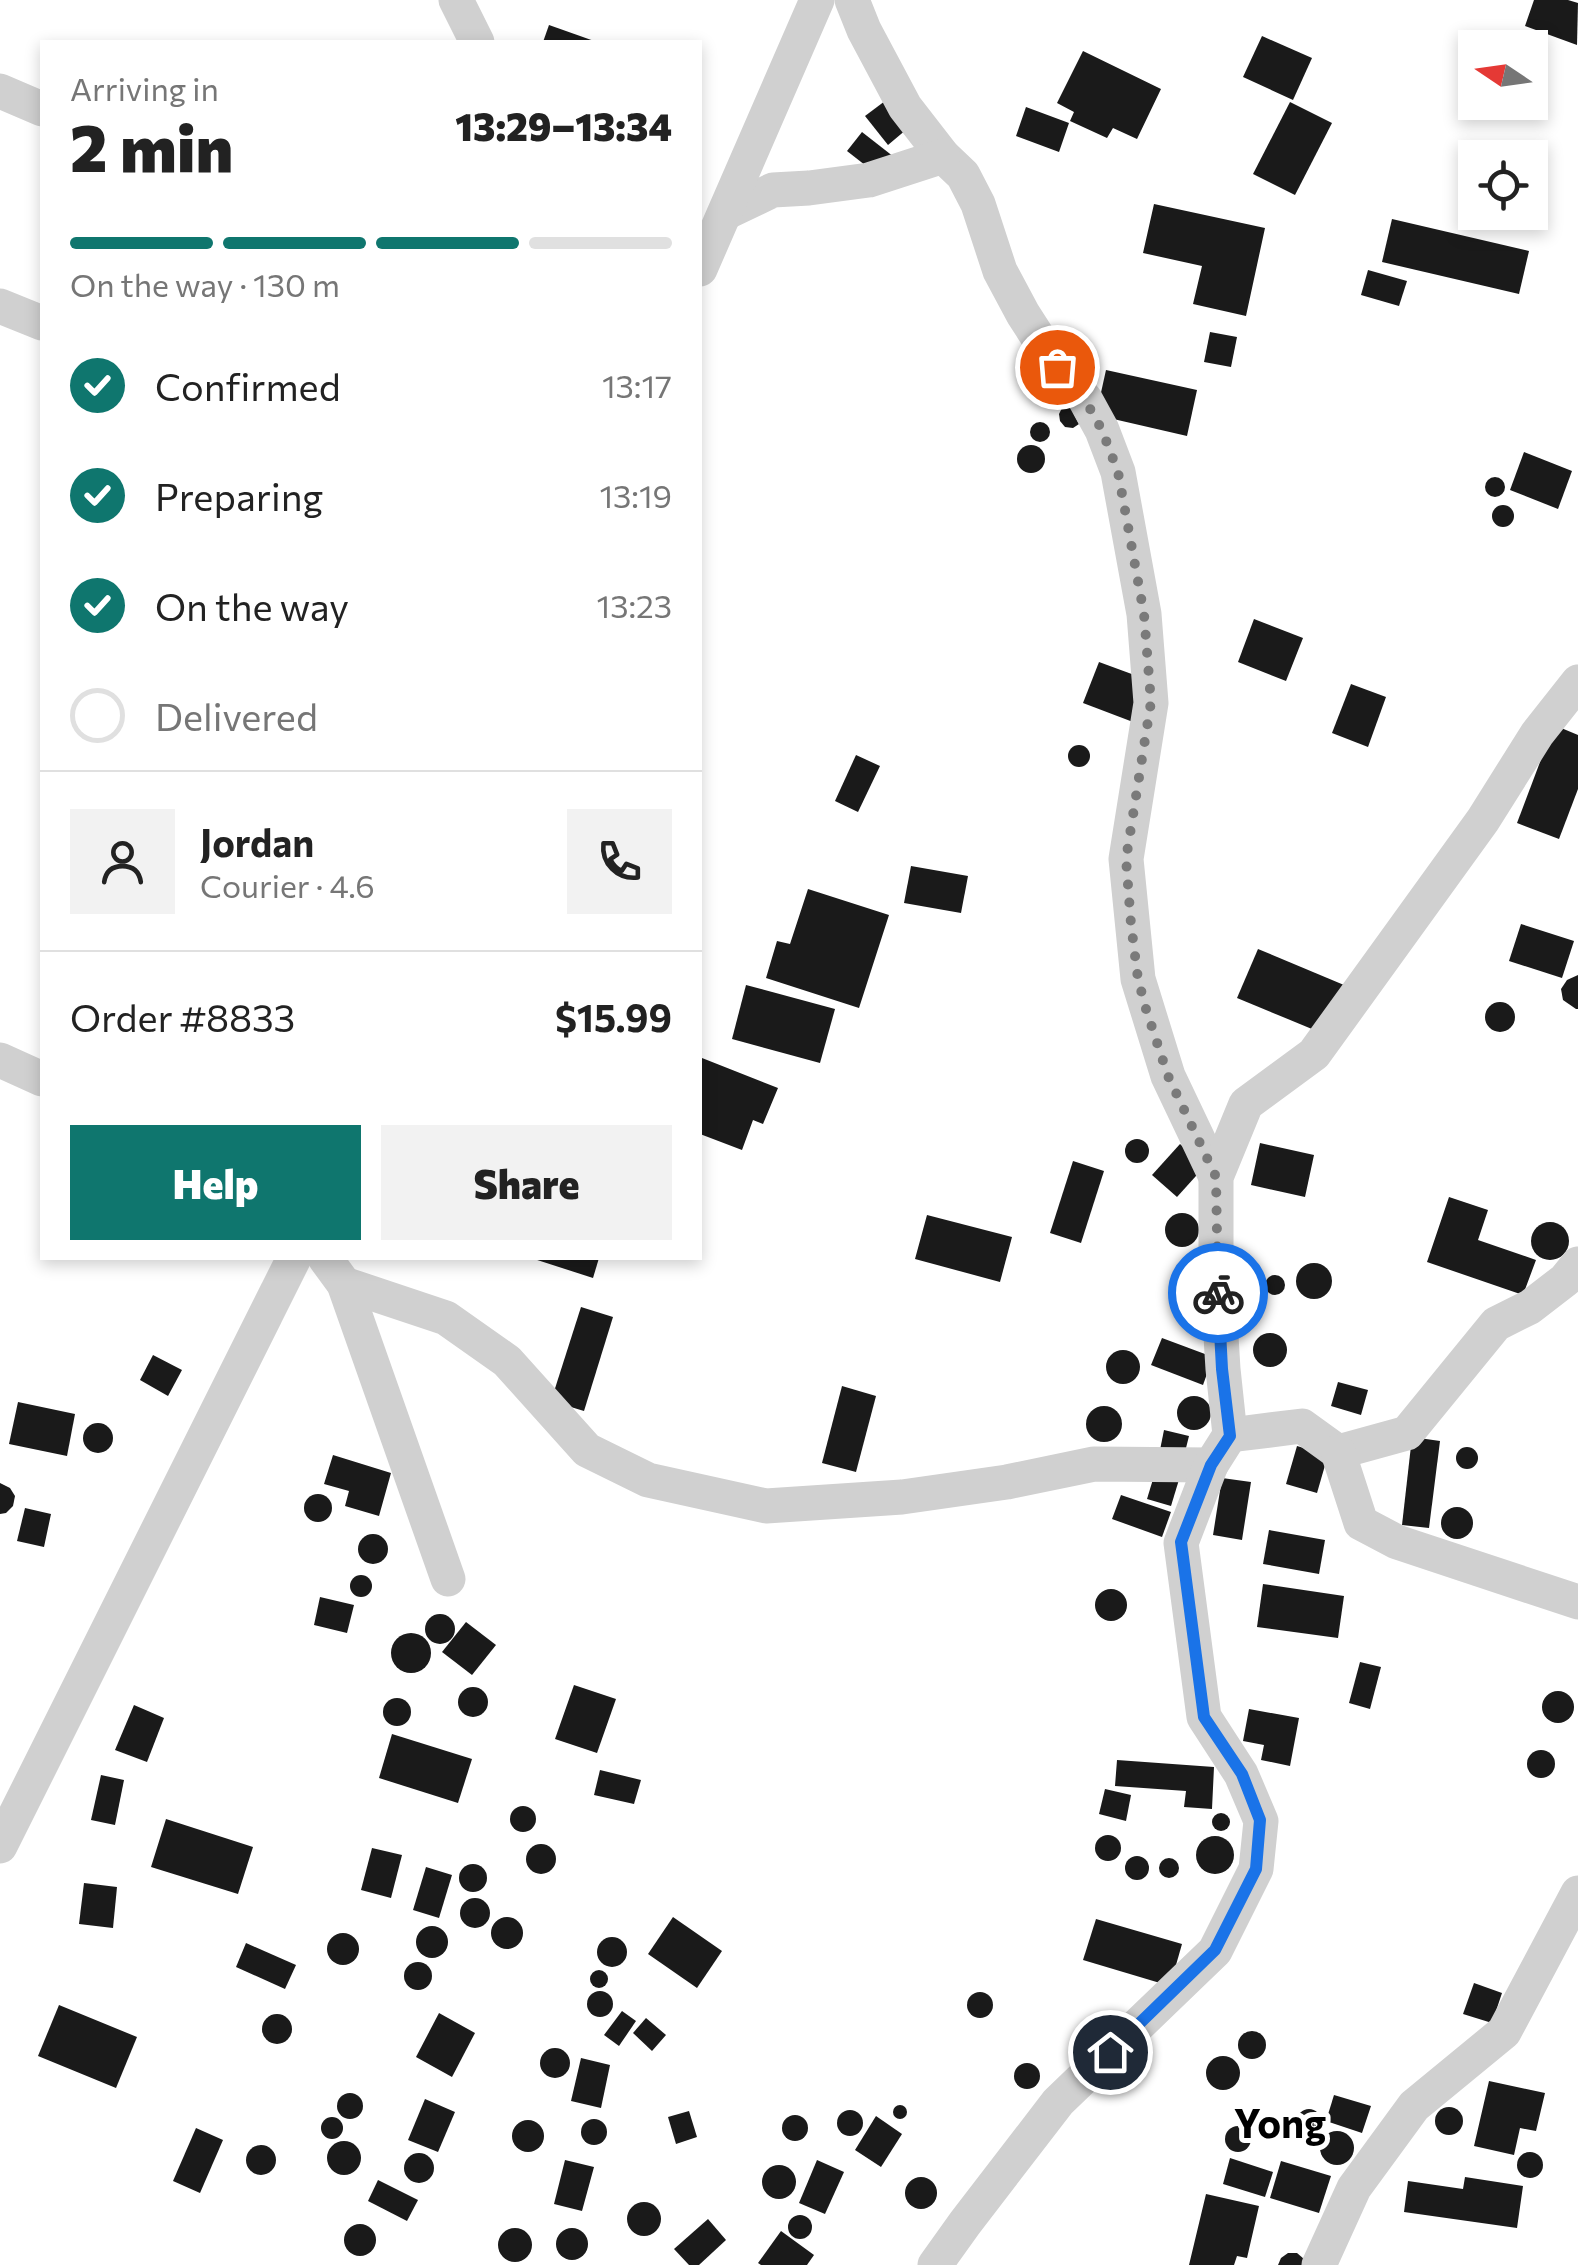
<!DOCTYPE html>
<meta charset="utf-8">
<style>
body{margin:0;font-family:Commissioner,sans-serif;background:#f2f2f2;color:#222;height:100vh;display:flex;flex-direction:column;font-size:38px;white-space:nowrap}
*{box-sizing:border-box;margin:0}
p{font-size:32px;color:#767676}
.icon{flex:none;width:55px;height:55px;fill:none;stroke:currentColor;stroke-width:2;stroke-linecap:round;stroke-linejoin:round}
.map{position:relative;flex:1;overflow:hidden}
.sheet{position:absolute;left:40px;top:40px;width:662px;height:1220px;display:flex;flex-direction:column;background:#fff;border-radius:0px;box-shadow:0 5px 15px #0003}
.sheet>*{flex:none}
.needle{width:65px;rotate:283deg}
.tools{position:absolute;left:1458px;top:30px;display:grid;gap:20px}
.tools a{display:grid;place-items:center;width:90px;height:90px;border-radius:0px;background:#fff;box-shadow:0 5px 15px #0003;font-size:50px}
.pin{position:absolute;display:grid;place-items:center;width:85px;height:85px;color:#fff;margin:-42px;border:5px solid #fff;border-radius:50%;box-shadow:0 2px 10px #0007}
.courier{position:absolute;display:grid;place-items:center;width:100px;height:100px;margin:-50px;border:8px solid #1a73e8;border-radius:50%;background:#fff;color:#222;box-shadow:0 2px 12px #0007}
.head em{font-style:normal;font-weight:800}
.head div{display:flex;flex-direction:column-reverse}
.head{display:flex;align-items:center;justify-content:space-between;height:170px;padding:0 30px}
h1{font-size:65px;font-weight:800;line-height:75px}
.bar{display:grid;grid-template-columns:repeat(4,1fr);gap:15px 10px;align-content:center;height:120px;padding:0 30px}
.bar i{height:12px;border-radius:8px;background:#e0e0e0}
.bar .current{background:#0f766e}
.bar p{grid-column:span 4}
.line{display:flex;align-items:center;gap:25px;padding:0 30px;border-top:2px solid #e0e0e0}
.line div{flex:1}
.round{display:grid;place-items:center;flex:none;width:105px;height:105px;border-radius:0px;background:#f2f2f2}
ol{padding:0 30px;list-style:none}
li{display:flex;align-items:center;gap:30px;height:110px}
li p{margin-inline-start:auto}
li .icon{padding:10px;border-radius:50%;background:#0f766e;color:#fff;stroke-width:4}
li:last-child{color:#767676}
li i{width:55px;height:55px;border:5px solid #e0e0e0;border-radius:50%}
.primary-button{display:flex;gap:20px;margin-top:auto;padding:20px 30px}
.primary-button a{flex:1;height:115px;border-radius:0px;background:#0f766e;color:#fff;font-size:40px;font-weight:800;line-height:115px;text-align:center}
.primary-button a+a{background:#f2f2f2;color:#222}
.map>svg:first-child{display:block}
.building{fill:#1a1a1a}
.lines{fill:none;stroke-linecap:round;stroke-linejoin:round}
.minor{stroke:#d0d0d0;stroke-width:35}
.done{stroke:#7a7a7a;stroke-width:10;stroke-dasharray:0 18}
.route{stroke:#1a73e8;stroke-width:12}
.labels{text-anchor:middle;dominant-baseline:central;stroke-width:10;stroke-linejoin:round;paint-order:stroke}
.quarter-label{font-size:40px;font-weight:bold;fill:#000;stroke:#fff}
</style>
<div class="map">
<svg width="1578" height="2265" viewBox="0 0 1578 2265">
<rect width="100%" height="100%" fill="#fff"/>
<g class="building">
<polygon points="1534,0 1568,0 1578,3 1577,45 1525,26"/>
<polygon points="549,25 597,42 543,42"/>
<polygon points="1262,36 1312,58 1293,100 1243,77"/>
<polygon points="1083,51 1161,89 1137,139 1113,128 1107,138 1070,121 1074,112 1057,103"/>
<polygon points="885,101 907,129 888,145 865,116"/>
<polygon points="1290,102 1332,123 1295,195 1253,174"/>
<polygon points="1026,107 1069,123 1059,152 1016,136"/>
<polygon points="862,132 894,157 879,176 847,151"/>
<polygon points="1154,204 1265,228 1246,316 1193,304 1202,266 1143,253"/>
<polygon points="1392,219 1529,251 1519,294 1382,262"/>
<polygon points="1368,270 1407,281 1399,306 1361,295"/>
<polygon points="1210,332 1237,337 1231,367 1204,362"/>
<polygon points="1106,370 1197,390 1187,436 1096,415"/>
<polygon points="1069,404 1079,424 1073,428 1065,427 1060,421 1059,414 1062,408"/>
<circle cx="1040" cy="432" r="10"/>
<circle cx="1031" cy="459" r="14"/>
<polygon points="1524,452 1572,471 1558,509 1510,490"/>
<circle cx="1495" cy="487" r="10"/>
<circle cx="1503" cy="516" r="11"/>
<polygon points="1254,619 1303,638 1286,681 1238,662"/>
<polygon points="1099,662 1148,680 1133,722 1083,703"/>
<polygon points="1351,684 1386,697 1368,747 1332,733"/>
<polygon points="1554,725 1578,735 1578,789 1559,839 1517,823"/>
<circle cx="1079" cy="756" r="11"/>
<polygon points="856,755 880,766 858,812 835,801"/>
<polygon points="911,866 968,876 961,913 904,903"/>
<polygon points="808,889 889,915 859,1008 766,978 777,941 790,944"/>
<polygon points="1521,924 1574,941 1562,978 1509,961"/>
<polygon points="1258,949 1344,985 1324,1034 1237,998"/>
<polygon points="1578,975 1578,1009 1576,1009 1563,1000 1561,989 1567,980"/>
<polygon points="746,985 835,1009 820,1063 732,1039"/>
<circle cx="1500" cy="1017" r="15"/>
<polygon points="702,1058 778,1088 763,1124 753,1120 742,1150 700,1134"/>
<circle cx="1137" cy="1151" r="12"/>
<polygon points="1260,1143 1314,1155 1305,1197 1251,1185"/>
<polygon points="1180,1144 1205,1166 1177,1197 1152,1175"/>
<polygon points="1073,1161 1104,1171 1081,1243 1050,1233"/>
<polygon points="1449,1197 1488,1210 1478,1240 1536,1260 1523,1295 1427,1262"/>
<circle cx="1182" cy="1230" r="17"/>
<polygon points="927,1215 1012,1237 1000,1282 915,1259"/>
<circle cx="1550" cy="1241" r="19"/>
<polygon points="531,1258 599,1258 593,1278"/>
<circle cx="1314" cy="1281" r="18"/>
<circle cx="1275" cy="1285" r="10"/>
<polygon points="581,1307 613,1317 584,1411 551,1401"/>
<circle cx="1270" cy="1350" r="17"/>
<polygon points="1162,1338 1213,1357 1203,1385 1151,1365"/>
<circle cx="1123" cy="1367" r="17"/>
<polygon points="153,1355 182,1370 168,1396 140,1380"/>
<polygon points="1338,1382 1368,1390 1361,1415 1331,1406"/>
<polygon points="842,1386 876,1396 856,1472 822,1463"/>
<circle cx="1194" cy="1413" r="17"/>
<polygon points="18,1402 75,1414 67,1456 9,1444"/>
<circle cx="1104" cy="1424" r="18"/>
<circle cx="98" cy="1438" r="15"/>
<polygon points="1164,1430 1189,1436 1184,1456 1160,1450"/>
<polygon points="1412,1437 1440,1441 1429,1528 1402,1525"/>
<polygon points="1297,1446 1328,1455 1317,1493 1286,1484"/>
<circle cx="1467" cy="1458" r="11"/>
<polygon points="333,1455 391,1473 379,1516 345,1506 349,1491 324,1484"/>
<polygon points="1157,1466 1181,1473 1171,1506 1147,1499"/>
<polygon points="1222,1478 1251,1482 1242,1540 1213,1535"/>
<polygon points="0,1483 10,1488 15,1496 13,1506 6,1513 0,1514"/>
<circle cx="318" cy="1508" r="14"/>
<polygon points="1121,1495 1171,1512 1162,1537 1112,1519"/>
<circle cx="1457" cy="1523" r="16"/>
<polygon points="25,1508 51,1514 44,1547 17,1541"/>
<polygon points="1269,1530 1325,1540 1319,1574 1263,1564"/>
<circle cx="373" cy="1549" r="15"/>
<circle cx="361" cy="1586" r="11"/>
<polygon points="1263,1584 1344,1596 1338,1638 1257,1627"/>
<circle cx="1111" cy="1605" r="16"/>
<polygon points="320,1597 354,1605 347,1633 314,1625"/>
<circle cx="440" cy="1629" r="15"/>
<polygon points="466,1622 496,1645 472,1675 442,1652"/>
<circle cx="411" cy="1653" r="20"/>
<polygon points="1360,1662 1381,1667 1370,1709 1349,1703"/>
<polygon points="574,1685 616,1699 597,1753 555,1739"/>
<circle cx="473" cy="1702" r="15"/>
<circle cx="1558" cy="1707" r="16"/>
<circle cx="397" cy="1712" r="14"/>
<polygon points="134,1705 164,1718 147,1762 115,1750"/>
<polygon points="1249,1709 1299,1718 1290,1766 1261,1760 1264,1745 1243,1741"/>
<polygon points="392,1734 472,1759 458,1803 379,1778"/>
<circle cx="1541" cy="1764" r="14"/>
<polygon points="1117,1760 1214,1767 1212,1809 1184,1807 1186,1791 1115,1786"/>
<polygon points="600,1770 641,1780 634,1804 594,1795"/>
<polygon points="101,1775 124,1780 115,1825 91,1820"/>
<polygon points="1105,1789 1131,1795 1126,1821 1099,1814"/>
<circle cx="523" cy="1819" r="13"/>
<circle cx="1221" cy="1822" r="9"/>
<polygon points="166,1819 253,1847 238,1894 151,1867"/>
<circle cx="1108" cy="1848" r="13"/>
<circle cx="1215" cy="1855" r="19"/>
<circle cx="541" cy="1859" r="15"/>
<polygon points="372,1848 402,1855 391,1898 361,1890"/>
<circle cx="1137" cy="1868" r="12"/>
<circle cx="1169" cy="1868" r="10"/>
<circle cx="473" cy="1878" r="14"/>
<polygon points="426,1867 452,1875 439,1918 413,1910"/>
<polygon points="84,1883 117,1887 113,1928 79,1924"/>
<circle cx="475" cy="1913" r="15"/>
<polygon points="673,1917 722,1951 697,1988 648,1954"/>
<circle cx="507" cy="1933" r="16"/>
<polygon points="1096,1919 1182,1944 1170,1986 1083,1960"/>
<circle cx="432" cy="1942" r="16"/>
<circle cx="343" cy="1949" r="16"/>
<circle cx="612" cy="1952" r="15"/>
<polygon points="246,1943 296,1965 285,1989 236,1967"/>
<circle cx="418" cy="1976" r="14"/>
<circle cx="599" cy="1979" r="9"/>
<polygon points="1474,1983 1502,1993 1492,2023 1463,2014"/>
<circle cx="600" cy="2004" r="13"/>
<circle cx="980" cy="2005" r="13"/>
<polygon points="59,2005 137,2037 116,2088 38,2056"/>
<polygon points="622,2011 636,2021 619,2046 604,2035"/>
<polygon points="439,2013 475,2033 452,2077 416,2057"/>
<circle cx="277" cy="2029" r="15"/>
<polygon points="646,2018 666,2035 652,2051 633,2033"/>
<circle cx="1252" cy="2045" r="14"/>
<circle cx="555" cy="2063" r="15"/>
<circle cx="1223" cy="2073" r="17"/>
<polygon points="581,2058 610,2065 601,2108 571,2101"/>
<circle cx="1027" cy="2076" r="13"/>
<polygon points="1489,2081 1545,2093 1536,2131 1520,2128 1514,2155 1474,2146"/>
<circle cx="350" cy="2106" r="13"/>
<polygon points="1334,2095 1371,2106 1362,2133 1326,2121"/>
<polygon points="425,2099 455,2112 438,2152 408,2140"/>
<circle cx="900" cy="2112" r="7"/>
<circle cx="1449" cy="2121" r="14"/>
<circle cx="1309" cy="2121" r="12"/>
<circle cx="850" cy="2123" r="13"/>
<polygon points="689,2111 697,2137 676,2144 668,2117"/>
<circle cx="795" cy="2128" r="13"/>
<polygon points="876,2116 902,2134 881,2167 855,2150"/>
<circle cx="332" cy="2128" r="11"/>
<circle cx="594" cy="2132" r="13"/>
<circle cx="528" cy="2136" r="16"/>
<circle cx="1238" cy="2139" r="13"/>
<polygon points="196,2128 223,2140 200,2193 173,2181"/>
<circle cx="1337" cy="2148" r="17"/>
<circle cx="344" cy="2158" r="17"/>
<circle cx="261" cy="2160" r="15"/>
<circle cx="1530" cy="2165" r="13"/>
<circle cx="419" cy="2168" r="15"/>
<polygon points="1230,2158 1273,2172 1265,2197 1223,2184"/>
<polygon points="565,2160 594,2167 582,2211 554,2204"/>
<polygon points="817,2160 844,2172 825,2214 799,2203"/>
<polygon points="1281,2161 1331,2176 1319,2213 1270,2198"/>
<circle cx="779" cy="2182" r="17"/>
<circle cx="921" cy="2193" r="16"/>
<polygon points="1465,2177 1523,2186 1517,2228 1404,2212 1408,2181 1463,2189"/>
<polygon points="378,2180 418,2200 407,2221 368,2201"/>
<polygon points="1206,2194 1259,2206 1247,2258 1237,2256 1234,2265 1189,2265"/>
<circle cx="644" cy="2219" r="17"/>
<circle cx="800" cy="2227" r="12"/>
<polygon points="708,2219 726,2240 699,2265 689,2265 674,2249"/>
<circle cx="360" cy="2240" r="16"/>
<circle cx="572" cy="2244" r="16"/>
<circle cx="515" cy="2245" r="17"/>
<polygon points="781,2231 814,2255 807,2265 761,2265 758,2263"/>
<polygon points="1288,2253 1297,2253 1304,2259 1306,2265 1278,2265 1281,2258"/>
</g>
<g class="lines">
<g class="minor">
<polyline points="456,0 477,42"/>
<polyline points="852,0 864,30 905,107 943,156 963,175 978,204 1000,271 1023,314 1057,367 1085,399 1102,430 1118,472 1144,614 1151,703 1126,859 1138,979 1168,1076 1216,1177"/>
<polyline points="0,91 42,109"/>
<polyline points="725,213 773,190 809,188 869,180 943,156"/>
<polyline points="700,269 817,0"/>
<polyline points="0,306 42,323"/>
<polyline points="0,1060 42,1079"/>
<polyline points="325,1258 344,1284 448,1579"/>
<polyline points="344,1284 446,1318 507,1361 587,1450 648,1480 766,1506 902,1497 1007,1482 1094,1464 1211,1465 1230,1435 1223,1369 1216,1254 1216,1177 1246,1104 1314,1054 1483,820 1537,734 1578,682"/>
<polyline points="1230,1435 1302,1426 1338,1452 1407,1433 1496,1324 1530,1307 1565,1280 1578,1264"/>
<polyline points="1338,1452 1361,1523 1397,1542 1578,1602"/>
<polyline points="0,1846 294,1258"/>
<polyline points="935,2265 965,2223 1058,2102 1215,1951 1256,1869 1261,1821 1241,1774 1204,1717 1181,1543 1211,1465"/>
<polyline points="1319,2265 1354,2188 1414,2106 1504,2032 1578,1893"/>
</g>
</g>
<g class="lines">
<polyline class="done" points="1057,367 1084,398 1102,430 1118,472 1144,614 1151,702 1126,859 1131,924 1138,979 1146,1009 1168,1076 1216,1177 1218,1293"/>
<polyline class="route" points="1110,2052 1215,1950 1256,1869 1260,1820 1242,1774 1204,1717 1181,1542 1211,1465 1230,1436 1222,1369 1218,1293"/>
</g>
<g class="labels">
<g class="quarter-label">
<text x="1280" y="2121">Yong</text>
</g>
</g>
</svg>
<div class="tools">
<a><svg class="needle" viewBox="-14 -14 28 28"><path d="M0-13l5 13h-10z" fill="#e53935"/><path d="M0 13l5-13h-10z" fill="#767676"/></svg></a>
<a><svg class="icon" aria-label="locate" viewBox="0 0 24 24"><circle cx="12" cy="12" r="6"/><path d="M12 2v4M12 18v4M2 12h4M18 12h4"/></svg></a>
</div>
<div class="pin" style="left:1057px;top:367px;background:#ea580c"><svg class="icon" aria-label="bag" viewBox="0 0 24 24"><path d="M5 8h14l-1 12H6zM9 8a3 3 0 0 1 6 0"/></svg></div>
<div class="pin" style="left:1110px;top:2052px;background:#1f2937"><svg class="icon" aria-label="home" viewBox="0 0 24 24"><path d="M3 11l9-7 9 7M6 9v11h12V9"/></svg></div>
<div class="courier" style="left:1218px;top:1293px"><svg class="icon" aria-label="bike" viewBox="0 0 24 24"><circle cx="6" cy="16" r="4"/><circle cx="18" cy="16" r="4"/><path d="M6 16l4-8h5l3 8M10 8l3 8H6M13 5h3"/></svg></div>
<section class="sheet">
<div class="head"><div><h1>2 min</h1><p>Arriving in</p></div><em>13:29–13:34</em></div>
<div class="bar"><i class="current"></i><i class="current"></i><i class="current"></i><i></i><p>On the way · 130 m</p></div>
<ol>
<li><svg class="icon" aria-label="check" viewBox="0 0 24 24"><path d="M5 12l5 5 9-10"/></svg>Confirmed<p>13:17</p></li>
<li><svg class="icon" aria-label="check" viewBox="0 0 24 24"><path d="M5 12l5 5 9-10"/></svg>Preparing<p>13:19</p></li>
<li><svg class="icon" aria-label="check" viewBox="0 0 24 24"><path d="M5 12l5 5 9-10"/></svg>On the way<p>13:23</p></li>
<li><i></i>Delivered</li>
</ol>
<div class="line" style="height:180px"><a class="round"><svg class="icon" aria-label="person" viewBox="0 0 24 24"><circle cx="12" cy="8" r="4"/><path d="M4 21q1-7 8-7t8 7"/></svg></a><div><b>Jordan</b><p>Courier · 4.6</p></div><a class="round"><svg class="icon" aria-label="phone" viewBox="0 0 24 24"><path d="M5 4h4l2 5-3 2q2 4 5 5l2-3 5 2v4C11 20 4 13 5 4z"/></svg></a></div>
<div class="line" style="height:130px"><div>Order #8833</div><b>$15.99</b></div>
<div class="primary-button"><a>Help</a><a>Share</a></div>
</section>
</div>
